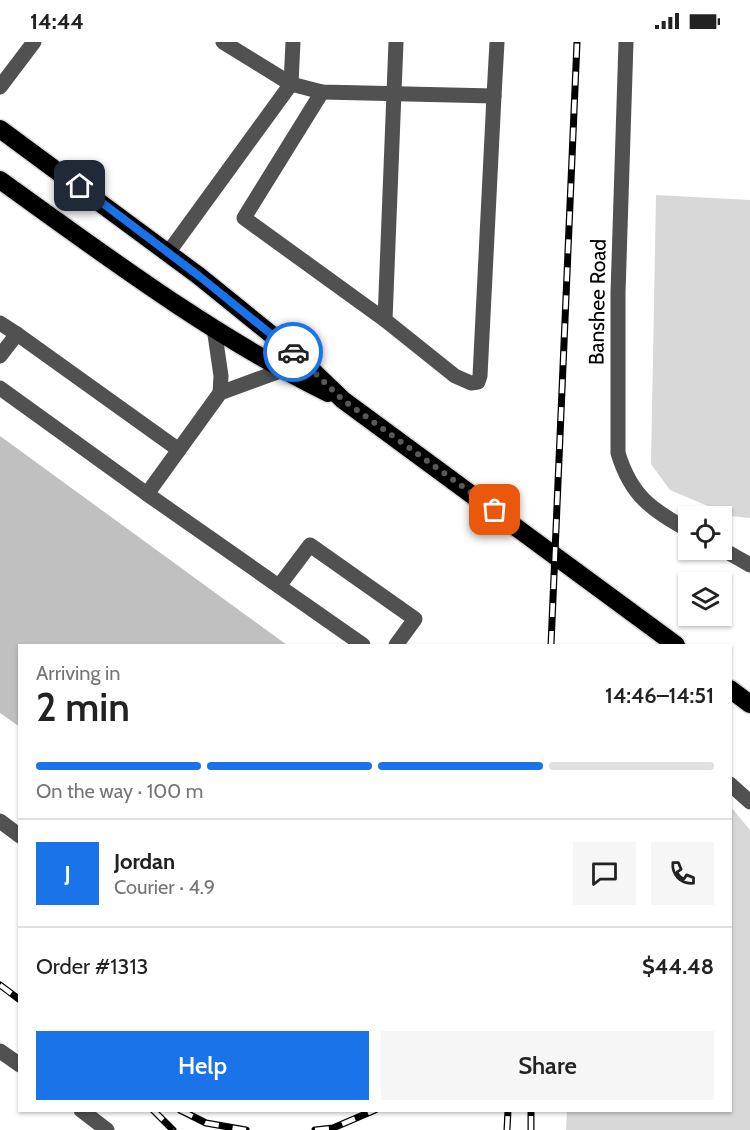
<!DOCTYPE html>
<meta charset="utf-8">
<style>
body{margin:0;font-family:Cabin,sans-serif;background:#f6f6f6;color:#222;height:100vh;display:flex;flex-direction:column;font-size:22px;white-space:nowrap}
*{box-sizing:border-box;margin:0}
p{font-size:20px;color:#767676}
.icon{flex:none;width:33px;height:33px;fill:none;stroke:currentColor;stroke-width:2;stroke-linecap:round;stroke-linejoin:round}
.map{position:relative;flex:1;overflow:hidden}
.drawer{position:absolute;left:18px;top:602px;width:714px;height:468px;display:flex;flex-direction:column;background:#fff;border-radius:0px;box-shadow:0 2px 4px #0004}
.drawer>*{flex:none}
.controls{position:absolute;left:678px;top:464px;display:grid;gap:12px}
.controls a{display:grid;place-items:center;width:54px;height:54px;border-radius:0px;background:#fff;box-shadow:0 2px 4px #0004;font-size:30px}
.pin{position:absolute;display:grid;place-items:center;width:51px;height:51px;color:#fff;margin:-26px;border-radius:12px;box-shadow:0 3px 9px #0006}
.courier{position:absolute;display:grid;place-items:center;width:60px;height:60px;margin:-30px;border:4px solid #1a73e8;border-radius:50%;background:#fff;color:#222;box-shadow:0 2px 8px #0007}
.summary em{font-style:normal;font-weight:600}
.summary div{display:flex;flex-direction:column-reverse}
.summary{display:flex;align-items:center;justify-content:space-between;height:102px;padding:0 18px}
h1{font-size:39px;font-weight:600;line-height:45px}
.bar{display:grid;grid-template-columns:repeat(4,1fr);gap:9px 6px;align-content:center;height:72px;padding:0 18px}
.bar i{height:8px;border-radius:4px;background:#e0e0e0}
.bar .active{background:#1a73e8}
.bar p{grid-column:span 4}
.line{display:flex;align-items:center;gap:15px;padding:0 18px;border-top:2px solid #e0e0e0}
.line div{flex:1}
.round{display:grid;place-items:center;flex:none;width:63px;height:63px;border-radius:0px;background:#f6f6f6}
.cta{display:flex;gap:12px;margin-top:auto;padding:12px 18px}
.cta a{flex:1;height:69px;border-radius:0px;background:#1a73e8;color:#fff;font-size:24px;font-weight:600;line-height:69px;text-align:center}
.cta a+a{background:#f6f6f6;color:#222}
.status{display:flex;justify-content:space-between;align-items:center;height:42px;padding:0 30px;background:#fff;direction:ltr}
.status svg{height:16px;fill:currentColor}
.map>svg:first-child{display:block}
.green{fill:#d8d8d8}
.building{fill:#c0c0c0}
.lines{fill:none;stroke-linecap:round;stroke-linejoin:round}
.highway-casing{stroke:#dbdbdb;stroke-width:21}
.minor{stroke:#515151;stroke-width:15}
.highway{stroke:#000;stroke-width:18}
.rail-casing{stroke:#000;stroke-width:7}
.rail{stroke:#fff;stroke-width:4.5;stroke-dasharray:14;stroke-linecap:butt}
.done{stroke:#595959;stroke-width:6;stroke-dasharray:0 10.8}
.route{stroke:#1a73e8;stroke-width:8}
.labels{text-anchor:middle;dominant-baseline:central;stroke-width:4.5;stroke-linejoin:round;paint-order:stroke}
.street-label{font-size:21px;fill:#000;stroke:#fff}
</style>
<div class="status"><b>14:44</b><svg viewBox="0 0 49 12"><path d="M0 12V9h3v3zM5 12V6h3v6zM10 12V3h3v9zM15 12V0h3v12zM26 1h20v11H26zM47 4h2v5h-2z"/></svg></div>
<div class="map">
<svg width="750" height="1088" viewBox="0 0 750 1088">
<rect width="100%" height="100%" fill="#fff"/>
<g class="green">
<polygon points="656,153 750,158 750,476 731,474 670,448 651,422"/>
<polygon points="731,765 750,788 750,1088 566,1088 567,1068 730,1068"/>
</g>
<polygon class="building" points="0,394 287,603 20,603 20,685 0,671"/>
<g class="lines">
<g class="highway-casing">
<g id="highway">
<polyline points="0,87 199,234 293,310 343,358 676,603"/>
<path d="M0 138C106 214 211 293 328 351"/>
<polyline points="730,647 750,662"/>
</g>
</g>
<g class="minor">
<polyline points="223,0 291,42 322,50 494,54 497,0"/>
<path d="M626 0 618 251V411C631 454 651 467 688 488"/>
<polyline points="0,45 34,0"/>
<polyline points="322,50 244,176 385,278 455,334 471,341 478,340 480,334 494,54"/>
<polyline points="168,211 291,42 293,0"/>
<polyline points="385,278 396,0"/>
<polyline points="0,281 17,292"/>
<polyline points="214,286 221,334 220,351"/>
<polyline points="0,314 17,292 179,408"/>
<polyline points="283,328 220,351 147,452 363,603"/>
<polyline points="0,346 147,452"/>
<polyline points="722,507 750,523"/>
<polyline points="279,544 310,503 415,577 396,603"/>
<polyline points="730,742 750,760"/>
<polyline points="0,779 20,794"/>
<polyline points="0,1009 20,1023"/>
<polyline points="81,1068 107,1088"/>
</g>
<use href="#highway" class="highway"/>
<g class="rail-casing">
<g id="rail">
<polyline points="551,603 577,0"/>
<polyline points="0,943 20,958"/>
<polyline points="153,1068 173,1088"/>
<polyline points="180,1068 206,1081 246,1088"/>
<polyline points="315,1088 333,1086 375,1068"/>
<polyline points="507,1088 508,1068"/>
<polyline points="531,1088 531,1068"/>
</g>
</g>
<use href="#rail" class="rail"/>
</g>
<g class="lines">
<polyline class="done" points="293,310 343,358 495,468"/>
<polyline class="route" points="80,144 199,234 293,310"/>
</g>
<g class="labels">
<g class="street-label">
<text transform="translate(597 260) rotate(-89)">Banshee Road</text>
</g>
</g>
</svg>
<div class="controls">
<a><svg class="icon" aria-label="locate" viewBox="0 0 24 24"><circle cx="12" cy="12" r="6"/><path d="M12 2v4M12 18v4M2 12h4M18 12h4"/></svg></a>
<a><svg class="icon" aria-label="layers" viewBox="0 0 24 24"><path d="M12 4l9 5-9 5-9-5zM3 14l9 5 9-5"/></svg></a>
</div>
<div class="pin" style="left:495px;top:468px;background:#ea580c"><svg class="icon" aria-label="bag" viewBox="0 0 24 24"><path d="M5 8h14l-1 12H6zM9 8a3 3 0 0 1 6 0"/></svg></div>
<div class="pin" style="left:80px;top:144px;background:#1f2937"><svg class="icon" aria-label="home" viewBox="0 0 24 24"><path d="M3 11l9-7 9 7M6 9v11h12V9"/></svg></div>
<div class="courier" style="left:293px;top:310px"><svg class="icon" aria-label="car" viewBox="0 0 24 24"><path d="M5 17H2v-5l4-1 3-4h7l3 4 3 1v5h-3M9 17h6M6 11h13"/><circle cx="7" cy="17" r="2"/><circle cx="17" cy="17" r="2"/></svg></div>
<section class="drawer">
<div class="summary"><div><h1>2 min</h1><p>Arriving in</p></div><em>14:46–14:51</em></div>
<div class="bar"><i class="active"></i><i class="active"></i><i class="active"></i><i></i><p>On the way · 100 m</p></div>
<div class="line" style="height:108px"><b class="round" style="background:#1a73e8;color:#fff">J</b><div><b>Jordan</b><p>Courier · 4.9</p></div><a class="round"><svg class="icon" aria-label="chat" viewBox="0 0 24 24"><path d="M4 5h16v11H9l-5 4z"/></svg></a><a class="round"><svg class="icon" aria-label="phone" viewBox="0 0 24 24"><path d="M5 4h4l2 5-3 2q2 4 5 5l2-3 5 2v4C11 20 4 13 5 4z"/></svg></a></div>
<div class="line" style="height:78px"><div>Order #1313</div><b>$44.48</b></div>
<div class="cta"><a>Help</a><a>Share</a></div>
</section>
</div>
